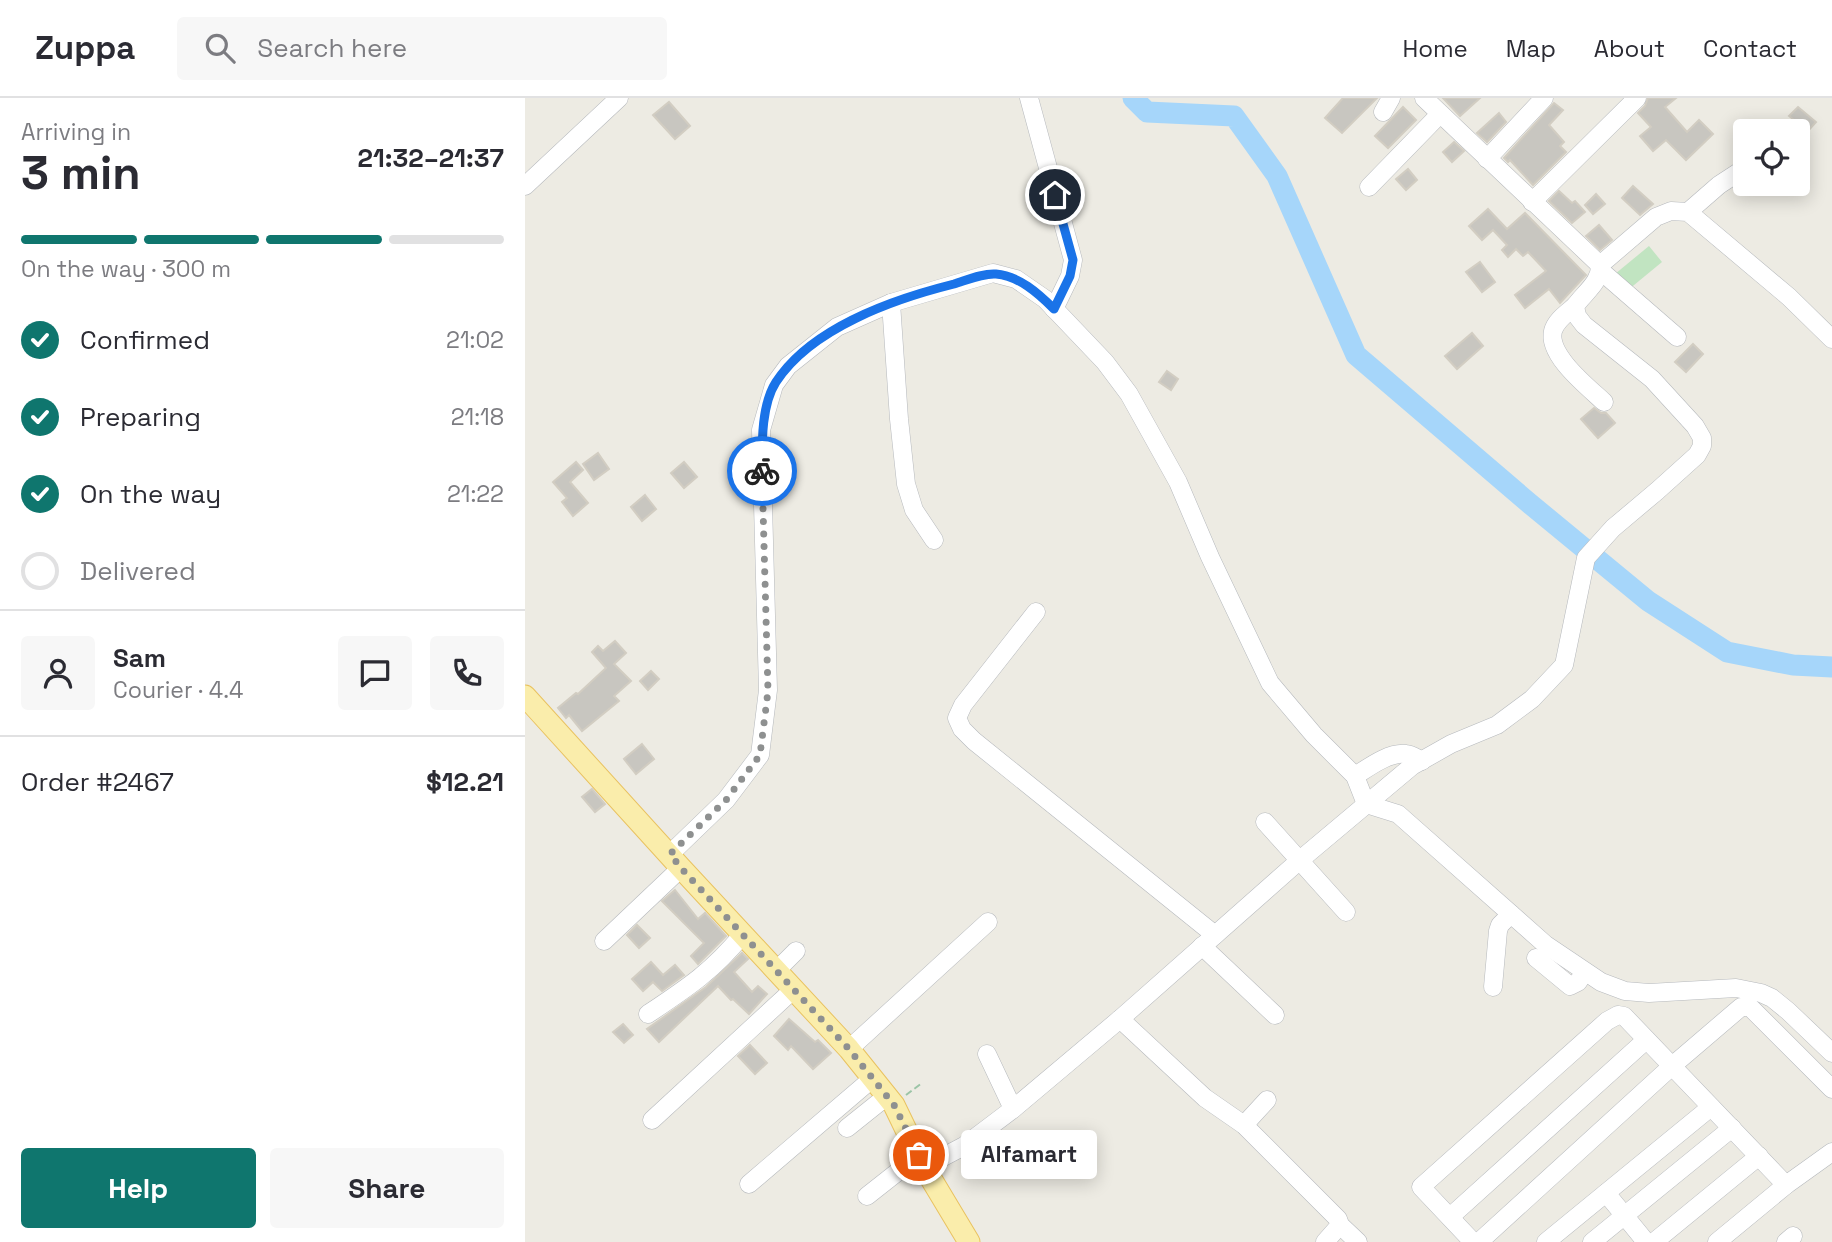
<!DOCTYPE html>
<meta charset="utf-8">
<style>
body{margin:0;font-family:"Space Grotesk",sans-serif;background:#f7f7f7;color:#2b2b33;height:100vh;display:flex;flex-direction:column;font-size:26px;white-space:nowrap}
*{box-sizing:border-box;margin:0}
p{font-size:23px;color:#7c7c81}
.icon{flex:none;width:38px;height:38px;fill:none;stroke:currentColor;stroke-width:2;stroke-linecap:round;stroke-linejoin:round}
.map{position:relative;flex:1;overflow:hidden}
.side{display:flex;flex-direction:column;background:#fff;width:525px}
.side>*{flex:none}
.fabs{position:absolute;left:1208px;top:21px;display:grid;gap:14px}
.fabs a{display:grid;place-items:center;width:77px;height:77px;border-radius:7px;background:#fff;box-shadow:0 4px 18px #0003;font-size:35px}
.pin{position:absolute;display:grid;place-items:center;width:60px;height:60px;color:#fff;margin:-30px;border:4px solid #fff;border-radius:50%;box-shadow:0 2px 7px #0007}
.courier{position:absolute;display:grid;place-items:center;width:70px;height:70px;margin:-35px;border:5px solid #1a73e8;border-radius:50%;background:#fff;color:#222;box-shadow:0 2px 9px #0007}
.bubble{position:absolute;height:49px;border-radius:7px;background:#fff;box-shadow:0 4px 18px #0003;font-size:23px;font-weight:700;line-height:49px;text-align:center}
.summary em{font-style:normal;font-weight:700}
.summary div{display:flex;flex-direction:column-reverse}
.summary{display:flex;align-items:center;justify-content:space-between;height:119px;padding:0 21px}
h1{font-size:46px;font-weight:700;line-height:52px}
.bar{display:grid;grid-template-columns:repeat(4,1fr);gap:10px 7px;align-content:center;height:84px;padding:0 21px}
.bar i{height:9px;border-radius:5px;background:#e1e1e2}
.bar .selected{background:#0f766e}
.bar p{grid-column:span 4}
.line{display:flex;align-items:center;gap:18px;padding:0 21px;border-top:2px solid #e1e1e2}
.line div{flex:1}
.round{display:grid;place-items:center;flex:none;width:74px;height:74px;border-radius:7px;background:#f7f7f7}
ol{padding:0 21px;list-style:none}
li{display:flex;align-items:center;gap:21px;height:77px}
li p{margin-inline-start:auto}
li .icon{padding:7px;border-radius:50%;background:#0f766e;color:#fff;stroke-width:4}
li:last-child{color:#7c7c81}
li i{width:38px;height:38px;border:4px solid #e1e1e2;border-radius:50%}
.button{display:flex;gap:14px;margin-top:auto;padding:14px 21px}
.button a{flex:1;height:80px;border-radius:7px;background:#0f766e;color:#fff;font-size:28px;font-weight:700;line-height:80px;text-align:center}
.button a+a{background:#f7f7f7;color:#2b2b33}
header{display:flex;align-items:center;gap:42px;box-sizing:border-box;height:98px;padding:0 35px;background:#fff;border-bottom:2px solid #e1e1e2}
header strong{font-size:33px}
nav{display:flex;gap:38px;margin-inline-start:auto;font-size:24px}
.search{width:490px;height:63px;background:#f7f7f7;display:flex;align-items:center;gap:18px;box-sizing:border-box;padding:0 24px;border-radius:7px;color:#7c7c81;font-size:26px}
main{display:flex;flex:1;min-height:0}
.map>svg:first-child{display:block}
.green{fill:#c1e4c1}
.lines{fill:none;stroke-linecap:round;stroke-linejoin:round}
.river{stroke:#a6d6fa;stroke-width:21}
.building{fill:#c8c6c0;stroke:#d2cdc2;stroke-width:2}
.minor-casing{stroke:#b6b9bd;stroke-width:19}
.major-casing{stroke:#e9c260;stroke-width:23}
.path{stroke:#9bc4a6;stroke-width:2;stroke-dasharray:7 3.5;stroke-linecap:butt}
.minor{stroke:#fff;stroke-width:18}
.major{stroke:#faedab;stroke-width:21}
.done{stroke:#8e9090;stroke-width:7;stroke-dasharray:0 12.6}
.route{stroke:#1a73e8;stroke-width:9}
</style>
<header>
<strong>Zuppa</strong>
<div class="search"><svg class="icon" aria-label="search" viewBox="0 0 24 24"><circle cx="10" cy="10" r="6"/><path d="M15 15l6 6"/></svg>Search here</div>
<nav><a>Home</a><a>Map</a><a>About</a><a>Contact</a></nav>
</header>
<main>
<section class="side">
<div class="summary"><div><h1>3 min</h1><p>Arriving in</p></div><em>21:32–21:37</em></div>
<div class="bar"><i class="selected"></i><i class="selected"></i><i class="selected"></i><i></i><p>On the way · 300 m</p></div>
<ol>
<li><svg class="icon" aria-label="check" viewBox="0 0 24 24"><path d="M5 12l5 5 9-10"/></svg>Confirmed<p>21:02</p></li>
<li><svg class="icon" aria-label="check" viewBox="0 0 24 24"><path d="M5 12l5 5 9-10"/></svg>Preparing<p>21:18</p></li>
<li><svg class="icon" aria-label="check" viewBox="0 0 24 24"><path d="M5 12l5 5 9-10"/></svg>On the way<p>21:22</p></li>
<li><i></i>Delivered</li>
</ol>
<div class="line" style="height:126px"><a class="round"><svg class="icon" aria-label="person" viewBox="0 0 24 24"><circle cx="12" cy="8" r="4"/><path d="M4 21q1-7 8-7t8 7"/></svg></a><div><b>Sam</b><p>Courier · 4.4</p></div><a class="round"><svg class="icon" aria-label="chat" viewBox="0 0 24 24"><path d="M4 5h16v11H9l-5 4z"/></svg></a><a class="round"><svg class="icon" aria-label="phone" viewBox="0 0 24 24"><path d="M5 4h4l2 5-3 2q2 4 5 5l2-3 5 2v4C11 20 4 13 5 4z"/></svg></a></div>
<div class="line" style="height:91px"><div>Order #2467</div><b>$12.21</b></div>
<div class="button"><a>Help</a><a>Share</a></div>
</section>
<div class="map">
<svg width="1307" height="1144" viewBox="0 0 1307 1144">
<rect width="100%" height="100%" fill="#edebe3"/>
<polygon class="green" points="1124,148 1137,164 1103,192 1090,176"/>
<g class="lines">
<polyline class="river" points="608,0 622,14 709,18 752,78 831,257 1004,405 1123,503 1202,554 1268,567 1307,569"/>
</g>
<g class="building">
<polygon points="818,0 852,0 817,35 800,20"/>
<polygon points="918,0 955,0 935,18"/>
<polygon points="1123,0 1151,0 1140,9 1162,34 1174,22 1188,36 1161,62 1141,42 1128,53 1115,38 1126,29 1113,15 1120,8"/>
<polygon points="144,4 165,28 150,41 128,17"/>
<polygon points="1029,5 1038,12 1024,27 1039,44 1035,48 1041,54 1008,87 985,62 983,64 979,60"/>
<polygon points="878,9 891,22 863,50 850,38"/>
<polygon points="1273,9 1291,24 1283,33 1264,18"/>
<polygon points="974,15 981,24 962,44 952,35"/>
<polygon points="929,44 939,53 927,64 918,54"/>
<polygon points="883,71 892,82 881,92 871,81"/>
<polygon points="1108,88 1128,106 1115,117 1097,100"/>
<polygon points="1034,93 1047,105 1050,103 1060,114 1047,125 1024,103"/>
<polygon points="1071,96 1080,106 1068,116 1060,107"/>
<polygon points="963,111 982,131 1000,115 1061,177 1035,205 1024,191 1000,210 990,197 1021,173 1003,154 998,158 991,151 983,159 977,152 982,147 968,132 957,142 944,128"/>
<polygon points="1074,127 1087,142 1075,152 1061,138"/>
<polygon points="955,164 970,184 957,194 941,174"/>
<polygon points="947,235 958,248 932,271 920,258"/>
<polygon points="1168,246 1178,256 1161,274 1150,264"/>
<polygon points="642,273 653,281 646,292 634,284"/>
<polygon points="1069,310 1076,315 1081,315 1090,325 1073,340 1056,321"/>
<polygon points="73,355 84,371 69,382 58,366"/>
<polygon points="51,364 58,372 45,384 63,405 48,418 37,404 42,400 28,384"/>
<polygon points="159,364 172,379 159,390 146,375"/>
<polygon points="120,397 131,411 117,423 106,409"/>
<polygon points="90,543 101,555 89,566 106,583 89,598 94,603 57,633 44,617 41,620 33,610 51,595 53,596 81,570 67,554 73,548 78,553"/>
<polygon points="126,573 134,581 123,592 115,583"/>
<polygon points="117,646 129,661 111,676 99,661"/>
<polygon points="67,691 80,706 70,714 57,699"/>
<polygon points="150,792 173,821 180,815 201,838 173,866 166,858 179,845 137,803"/>
<polygon points="112,827 125,840 114,850 102,837"/>
<polygon points="217,855 223,861 209,874 227,894 233,888 242,896 224,916 208,901 206,902 193,888 134,944 122,931 181,889"/>
<polygon points="126,864 138,877 150,867 159,877 137,893 128,884 118,893 107,881"/>
<polygon points="264,921 290,944 293,942 306,955 288,971 266,948 263,952 249,938"/>
<polygon points="98,926 108,937 99,945 88,934"/>
<polygon points="225,947 242,965 230,976 213,958"/>
</g>
<g class="lines">
<g class="minor-casing">
<g id="minor">
<polyline points="504,0 548,162 545,178 529,211"/>
<polyline points="899,0 1075,167"/>
<polyline points="858,14 866,0"/>
<polyline points="962,61 1019,0"/>
<polyline points="0,88 94,0"/>
<polyline points="844,89 915,16"/>
<polyline points="1007,104 1112,0"/>
<polyline points="1163,114 1194,87 1220,70"/>
<polyline points="1076,173 1152,239"/>
<polyline points="366,205 374,321 381,386 389,412 409,442"/>
<path d="M1050 208C1042 215 1031 222 1028 233 1022 257 1063 289 1079 304"/>
<polyline points="511,514 438,607 432,620 437,631 449,643 690,837"/>
<path d="M830 678C844 669 864 654 881 656 886 656 893 661 897 663"/>
<polyline points="841,706 873,716 1021,847 1076,884 1100,893 1124,895 1211,890 1236,895 1247,900 1263,913 1307,955"/>
<polyline points="740,724 821,814"/>
<polyline points="145,756 201,702 235,657 243,592 236,332 249,287 263,268 312,229 366,205 468,175 491,181 520,201 580,264 604,296 653,384 685,459 745,585 789,637 830,678 841,706"/>
<polyline points="79,843 156,770"/>
<polyline points="677,848 750,917"/>
<polyline points="1011,860 1045,888 1053,884 1059,875"/>
<polyline points="252,872 271,853"/>
<polyline points="968,889 973,833 975,827 986,816"/>
<path d="M123 916C162 890 188 873 218 836"/>
<polyline points="595,921 680,1000 719,1027 813,1121 815,1127 800,1144"/>
<polyline points="324,951 463,824"/>
<polyline points="462,956 488,1011"/>
<polyline points="127,1022 269,891"/>
<polyline points="719,1027 742,1002"/>
<polyline points="322,1030 362,998"/>
<path d="M399 1069 439 1048 488 1011 595 921 775 762 887 668 926 646 972 627 1007 601 1039 567 1061 460 1088 430 1132 393 1172 357 1177 348V340L1170 328 1127 281 1059 227 1052 218 1050 208C1059 195 1076 184 1075 167L1131 119 1146 113 1163 114 1264 199 1307 241"/>
<polyline points="224,1086 348,980"/>
<polyline points="1081,1095 1121,1144"/>
<polyline points="342,1098 394,1057"/>
<polyline points="925,1119 1121,942"/>
<polyline points="815,1127 833,1144"/>
<polyline points="948,1144 896,1089 1082,923 1093,917 1099,918 1261,1087"/>
<polyline points="954,1144 1147,968 1216,909 1225,909 1307,991"/>
<polyline points="1021,1144 1186,1009"/>
<polyline points="1067,1144 1207,1030"/>
<polyline points="1129,1144 1234,1058"/>
<polyline points="1192,1144 1261,1087 1307,1054"/>
<polyline points="1261,1144 1268,1138"/>
</g>
</g>
<g class="major-casing">
<polyline id="major" points="0,598 156,770 324,951 369,1007 399,1069 444,1144"/>
</g>
<polyline class="path" points="381,997 397,985"/>
<use href="#minor" class="minor"/>
<use href="#major" class="major"/>
</g>
<g class="lines">
<polyline class="done" points="237,373 243,593 235,657 201,702 145,756 156,770 324,951 369,1007 394,1057"/>
<path class="route" d="M237 373C237 347 236 307 251 284 286 230 369 201 429 186 442 182 458 175 471 176 494 178 513 195 529 211L545 178 548 162 530 97"/>
</g>
</svg>
<div class="fabs">
<a><svg class="icon" aria-label="locate" viewBox="0 0 24 24"><circle cx="12" cy="12" r="6"/><path d="M12 2v4M12 18v4M2 12h4M18 12h4"/></svg></a>
</div>
<div class="pin" style="left:394px;top:1057px;background:#ea580c"><svg class="icon" aria-label="bag" viewBox="0 0 24 24"><path d="M5 8h14l-1 12H6zM9 8a3 3 0 0 1 6 0"/></svg></div>
<div class="pin" style="left:530px;top:97px;background:#1f2937"><svg class="icon" aria-label="home" viewBox="0 0 24 24"><path d="M3 11l9-7 9 7M6 9v11h12V9"/></svg></div>
<div class="courier" style="left:237px;top:373px"><svg class="icon" aria-label="bike" viewBox="0 0 24 24"><circle cx="6" cy="16" r="4"/><circle cx="18" cy="16" r="4"/><path d="M6 16l4-8h5l3 8M10 8l3 8H6M13 5h3"/></svg></div>
<div class="bubble" style="left:436px;top:1032px;width:136px">Alfamart</div>
</div>
</main>
